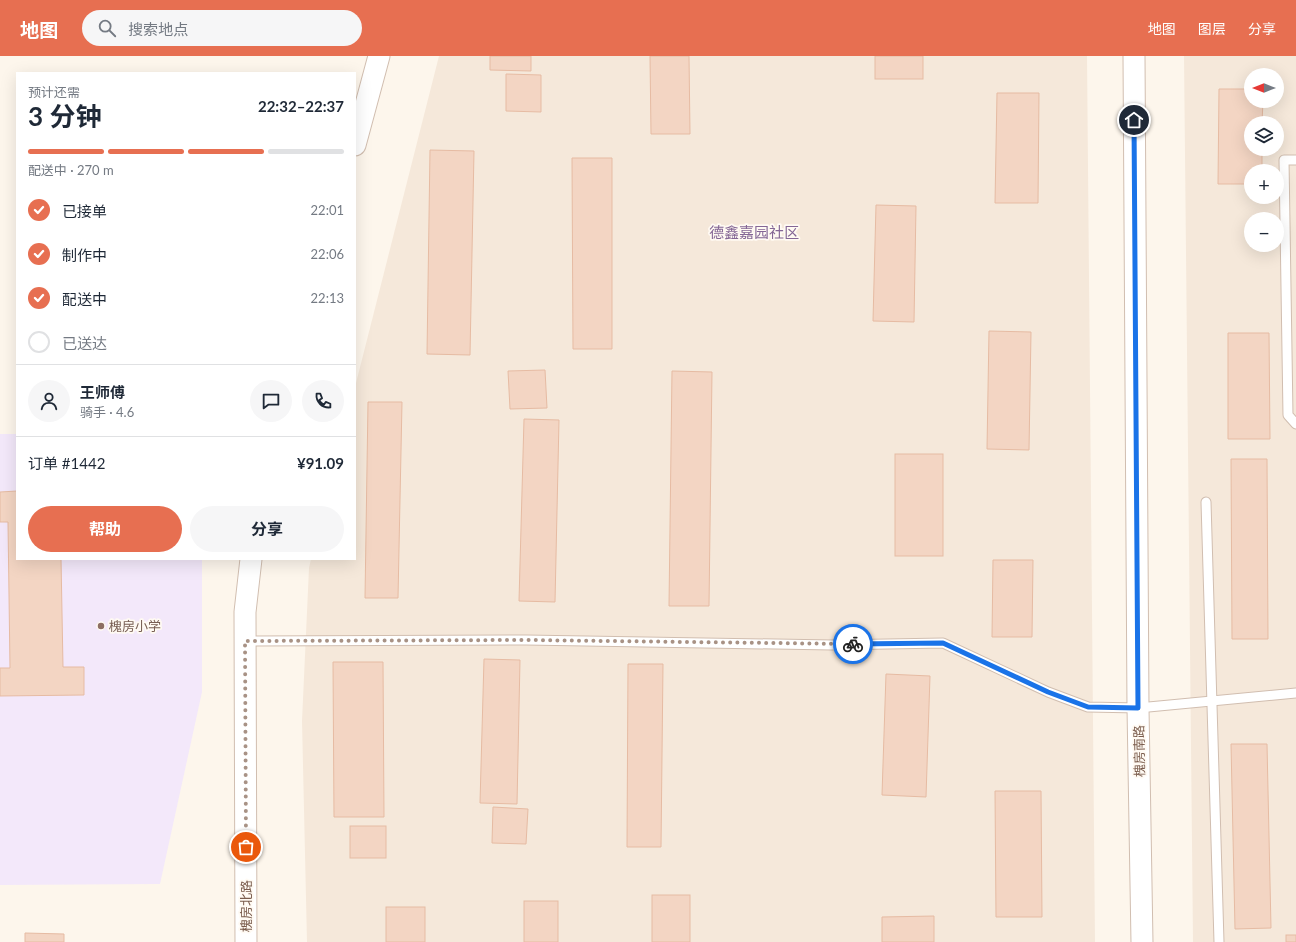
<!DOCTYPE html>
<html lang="zh">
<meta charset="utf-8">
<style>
body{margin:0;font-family:Lato,"Noto Sans SC",sans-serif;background:#f6f6f7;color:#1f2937;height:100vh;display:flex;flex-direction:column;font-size:15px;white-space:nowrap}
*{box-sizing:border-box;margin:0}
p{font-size:13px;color:#747a83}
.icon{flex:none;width:22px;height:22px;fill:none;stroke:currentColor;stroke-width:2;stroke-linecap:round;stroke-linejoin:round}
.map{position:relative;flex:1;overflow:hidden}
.details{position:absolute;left:16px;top:16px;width:340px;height:488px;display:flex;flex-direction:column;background:#fff;border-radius:0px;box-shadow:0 4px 16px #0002}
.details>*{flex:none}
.needle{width:26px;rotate:270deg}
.controls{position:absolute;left:1244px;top:12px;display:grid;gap:8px}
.controls a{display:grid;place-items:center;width:40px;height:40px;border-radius:50%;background:#fff;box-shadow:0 4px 16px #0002;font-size:20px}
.pin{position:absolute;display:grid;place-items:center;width:34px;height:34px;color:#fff;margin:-17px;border:2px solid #fff;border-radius:50%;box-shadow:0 1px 4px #0007}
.courier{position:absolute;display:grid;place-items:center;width:40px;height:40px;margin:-20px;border:3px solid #1a73e8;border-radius:50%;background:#fff;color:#222;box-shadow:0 1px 5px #0007}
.headline em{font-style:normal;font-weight:700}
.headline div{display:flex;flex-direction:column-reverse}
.headline{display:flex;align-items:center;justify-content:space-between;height:68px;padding:0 12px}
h1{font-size:26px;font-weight:700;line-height:30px}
.bar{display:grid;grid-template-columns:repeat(4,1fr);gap:6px 4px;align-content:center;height:48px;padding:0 12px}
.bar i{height:5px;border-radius:3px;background:#e0e1e3}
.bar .current{background:#e76f51}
.bar p{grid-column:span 4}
.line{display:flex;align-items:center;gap:10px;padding:0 12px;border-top:1px solid #e0e1e3}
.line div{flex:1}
.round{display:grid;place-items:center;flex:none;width:42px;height:42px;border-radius:21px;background:#f6f6f7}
ol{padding:0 12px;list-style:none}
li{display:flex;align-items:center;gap:12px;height:44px}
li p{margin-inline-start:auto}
li .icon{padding:4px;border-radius:50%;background:#e76f51;color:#fff;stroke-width:4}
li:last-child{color:#747a83}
li i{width:22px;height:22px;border:2px solid #e0e1e3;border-radius:50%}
.action{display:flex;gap:8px;margin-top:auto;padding:8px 12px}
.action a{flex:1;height:46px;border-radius:24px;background:#e76f51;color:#fff;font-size:16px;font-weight:700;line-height:46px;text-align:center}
.action a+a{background:#f6f6f7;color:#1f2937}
header{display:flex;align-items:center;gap:24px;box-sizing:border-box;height:56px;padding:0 20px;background:#e76f51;color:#fff}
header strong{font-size:19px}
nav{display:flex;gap:22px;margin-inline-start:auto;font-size:14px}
.search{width:280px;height:36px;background:#f6f6f7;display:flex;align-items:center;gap:10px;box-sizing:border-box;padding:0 14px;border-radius:22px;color:#747a83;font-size:15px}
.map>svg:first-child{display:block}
.residential{fill:#f5e8da;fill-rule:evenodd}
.education{fill:#f3e8fa}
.building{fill:#f3d5c3;stroke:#e6bba3}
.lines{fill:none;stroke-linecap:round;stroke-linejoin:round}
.service-casing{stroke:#d1beb0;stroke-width:11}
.tertiary-casing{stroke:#d1beb0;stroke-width:23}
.service{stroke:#fff;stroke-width:9}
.tertiary{stroke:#fff;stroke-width:21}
.done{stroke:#a89285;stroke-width:4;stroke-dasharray:0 7.2}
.route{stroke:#1a73e8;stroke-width:5}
.education-dot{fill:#8d6e63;stroke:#fffaf3;stroke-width:1.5}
.labels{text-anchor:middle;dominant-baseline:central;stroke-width:3.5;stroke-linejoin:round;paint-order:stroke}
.education-label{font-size:13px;fill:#785e54;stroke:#fffaf3;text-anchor:start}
.street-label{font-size:13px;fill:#7a5c4d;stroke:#fffaf3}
.quarter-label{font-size:15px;fill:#846695;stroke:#fffaf3}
</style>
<header>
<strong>地图</strong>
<div class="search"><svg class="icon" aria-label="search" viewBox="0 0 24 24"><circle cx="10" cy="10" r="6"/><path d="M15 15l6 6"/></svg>搜索地点</div>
<nav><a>地图</a><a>图层</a><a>分享</a></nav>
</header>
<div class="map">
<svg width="1296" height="886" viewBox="0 0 1296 886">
<rect width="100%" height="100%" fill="#fdf6ec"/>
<g class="residential">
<polygon points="439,0 1087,0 1095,886 307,886 302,665 309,512 311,503 355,503 355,331"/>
<path d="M1184 0H1296V886H1193ZM1251 19H1277V45H1251ZM1251 67H1277V93H1251ZM1251 115H1277V141H1251ZM1251 163H1277V189H1251Z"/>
</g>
<polygon class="education" points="0,378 17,378 17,503 202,503 202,636 160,828 0,829"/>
<g class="building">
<polygon points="490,0 531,0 531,15 490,14"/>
<polygon points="650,0 689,0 690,78 651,78"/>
<rect x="875" y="0" width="48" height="23"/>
<polygon points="506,18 541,19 541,56 506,55"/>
<polygon points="1219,33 1251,33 1251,45 1263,45 1262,67 1251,67 1251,93 1262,93 1262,115 1251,115 1251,128 1218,128"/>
<polygon points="997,37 1039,37 1038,147 995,147"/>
<polygon points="430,94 474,95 470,299 427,298"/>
<polygon points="572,102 612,102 612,293 573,293"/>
<polygon points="876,149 916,150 914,266 873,265"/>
<polygon points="989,275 1031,276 1029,394 987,393"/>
<polygon points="1228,277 1269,277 1270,383 1228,383"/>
<polygon points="545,314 547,352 510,353 508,315"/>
<polygon points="672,315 712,316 709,550 669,550"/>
<polygon points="368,346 402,346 398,542 365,542"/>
<polygon points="524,363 559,364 555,546 519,545"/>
<rect x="895" y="398" width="48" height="102"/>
<polygon points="1231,403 1267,403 1268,583 1232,583"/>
<polygon points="17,435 17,503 61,503 63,611 84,611 84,639 0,640 0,612 10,612 8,466 0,466 0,436"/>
<polygon points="993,504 1033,504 1032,581 992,581"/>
<polygon points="484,603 520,604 517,748 480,747"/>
<polygon points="333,606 383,606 384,761 334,761"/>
<polygon points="628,608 663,608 661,791 627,791"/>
<polygon points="886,618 930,620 926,741 882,739"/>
<polygon points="1231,688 1267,688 1271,872 1235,873"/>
<polygon points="995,735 1041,735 1042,861 996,861"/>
<polygon points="493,751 528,753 526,788 492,787"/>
<rect x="350" y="770" width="36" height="32"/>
<rect x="652" y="839" width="38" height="47"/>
<rect x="524" y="845" width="34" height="41"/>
<rect x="386" y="851" width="39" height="35"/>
<polygon points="934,860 934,886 882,886 882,861"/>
<polygon points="25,877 64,878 64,886 25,886"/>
<rect x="1286" y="879" width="10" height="7"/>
</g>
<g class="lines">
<g class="service-casing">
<g id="service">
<polyline points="1296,104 1284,104 1288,359 1296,368"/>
<polyline points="1206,446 1219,886"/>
<polyline points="245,585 526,584 832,589 943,587 1048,636 1088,651 1138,652 1296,637"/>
</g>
</g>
<g class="tertiary-casing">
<g id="tertiary">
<polyline points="1134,0 1138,652 1142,886"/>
<polyline points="355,89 379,0"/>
<polyline points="246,886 245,556 251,503"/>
</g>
</g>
<use href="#service" class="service"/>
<use href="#tertiary" class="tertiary"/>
</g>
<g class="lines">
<polyline class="done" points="246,791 245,585 526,584 853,588"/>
<polyline class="route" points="853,588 943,587 1048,636 1088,651 1138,652 1134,64"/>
</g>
<circle class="education-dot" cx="101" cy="570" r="4"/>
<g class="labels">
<g class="education-label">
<text x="109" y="570">槐房小学</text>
</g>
<g class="street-label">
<text transform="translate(1139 695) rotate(-91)">槐房南路</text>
<text transform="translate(246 850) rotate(-90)">槐房北路</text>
</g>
<g class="quarter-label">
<text x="754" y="176">德鑫嘉园社区</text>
</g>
</g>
</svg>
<div class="controls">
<a><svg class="needle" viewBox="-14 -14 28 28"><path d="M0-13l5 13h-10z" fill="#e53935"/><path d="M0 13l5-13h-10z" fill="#747a83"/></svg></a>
<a><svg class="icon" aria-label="layers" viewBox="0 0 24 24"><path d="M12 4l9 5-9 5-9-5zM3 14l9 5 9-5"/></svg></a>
<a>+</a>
<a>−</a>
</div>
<div class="pin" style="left:246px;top:791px;background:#ea580c"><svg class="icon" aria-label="bag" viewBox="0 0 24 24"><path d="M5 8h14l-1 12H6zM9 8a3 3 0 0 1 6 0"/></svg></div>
<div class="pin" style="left:1134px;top:64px;background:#1f2937"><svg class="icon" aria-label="home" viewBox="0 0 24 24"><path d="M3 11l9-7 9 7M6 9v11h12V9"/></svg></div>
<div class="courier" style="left:853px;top:588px"><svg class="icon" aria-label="bike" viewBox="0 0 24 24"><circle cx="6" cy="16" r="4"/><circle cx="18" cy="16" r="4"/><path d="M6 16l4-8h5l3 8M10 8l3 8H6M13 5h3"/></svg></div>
<section class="details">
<div class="headline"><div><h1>3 分钟</h1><p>预计还需</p></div><em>22:32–22:37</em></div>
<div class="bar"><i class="current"></i><i class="current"></i><i class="current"></i><i></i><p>配送中 · 270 m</p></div>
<ol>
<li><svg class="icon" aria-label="check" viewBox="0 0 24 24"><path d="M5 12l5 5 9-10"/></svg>已接单<p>22:01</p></li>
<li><svg class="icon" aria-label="check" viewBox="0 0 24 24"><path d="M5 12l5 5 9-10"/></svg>制作中<p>22:06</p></li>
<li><svg class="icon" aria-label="check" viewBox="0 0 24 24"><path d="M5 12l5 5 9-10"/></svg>配送中<p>22:13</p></li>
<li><i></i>已送达</li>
</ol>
<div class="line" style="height:72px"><a class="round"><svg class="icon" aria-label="person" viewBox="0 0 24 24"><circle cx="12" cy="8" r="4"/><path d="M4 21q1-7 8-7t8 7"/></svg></a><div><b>王师傅</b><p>骑手 · 4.6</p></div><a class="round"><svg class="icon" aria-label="chat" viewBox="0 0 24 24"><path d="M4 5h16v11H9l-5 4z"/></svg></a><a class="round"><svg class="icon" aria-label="phone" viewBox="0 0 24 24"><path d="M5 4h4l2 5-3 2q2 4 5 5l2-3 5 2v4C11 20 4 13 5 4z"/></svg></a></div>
<div class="line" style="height:52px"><div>订单 #1442</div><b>¥91.09</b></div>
<div class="action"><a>帮助</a><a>分享</a></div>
</section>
</div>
